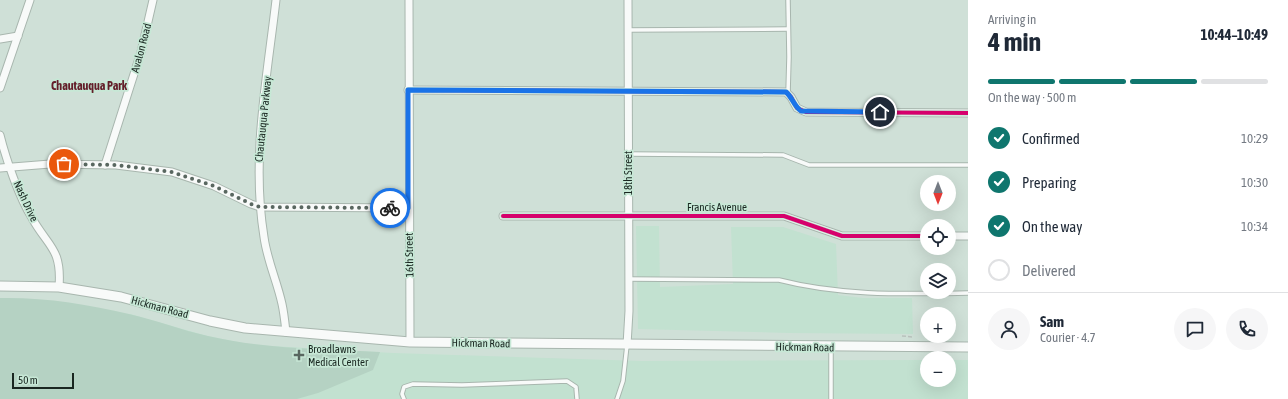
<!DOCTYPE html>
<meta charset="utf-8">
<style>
body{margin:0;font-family:"Asap Condensed",sans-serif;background:#f6f6f7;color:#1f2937;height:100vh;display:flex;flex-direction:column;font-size:15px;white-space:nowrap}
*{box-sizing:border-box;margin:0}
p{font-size:13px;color:#747a83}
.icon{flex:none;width:22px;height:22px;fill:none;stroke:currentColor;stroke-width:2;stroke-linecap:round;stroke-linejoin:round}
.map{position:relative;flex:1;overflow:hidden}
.drawer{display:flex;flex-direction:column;background:#fff;width:320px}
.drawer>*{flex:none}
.needle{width:26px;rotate:180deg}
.buttons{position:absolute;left:920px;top:175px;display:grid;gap:8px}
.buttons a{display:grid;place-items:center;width:36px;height:36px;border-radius:50%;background:#fff;box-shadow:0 4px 16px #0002;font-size:20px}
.scale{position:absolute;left:12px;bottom:10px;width:62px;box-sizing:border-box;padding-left:4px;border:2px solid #192620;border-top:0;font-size:11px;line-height:14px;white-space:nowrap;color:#192620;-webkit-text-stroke:3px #c7e8d6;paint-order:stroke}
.pin{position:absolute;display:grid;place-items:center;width:34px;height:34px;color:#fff;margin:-17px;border:2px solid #fff;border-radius:50%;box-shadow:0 1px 4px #0007}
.courier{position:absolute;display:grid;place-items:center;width:40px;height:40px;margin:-20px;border:3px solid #1a73e8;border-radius:50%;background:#fff;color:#222;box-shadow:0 1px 5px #0007}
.head em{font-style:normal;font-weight:700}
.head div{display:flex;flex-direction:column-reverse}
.head{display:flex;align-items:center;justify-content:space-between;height:68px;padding:0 20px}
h1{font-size:26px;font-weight:700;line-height:30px}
.bar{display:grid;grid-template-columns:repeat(4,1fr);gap:6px 4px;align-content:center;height:48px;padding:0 20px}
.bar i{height:5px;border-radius:3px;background:#e0e1e3}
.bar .selected{background:#0f766e}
.bar p{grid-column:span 4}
.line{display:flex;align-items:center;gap:10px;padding:0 20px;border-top:1px solid #e0e1e3}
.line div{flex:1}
.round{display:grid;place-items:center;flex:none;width:42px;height:42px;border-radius:21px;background:#f6f6f7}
ol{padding:0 20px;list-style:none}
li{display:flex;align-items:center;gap:12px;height:44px}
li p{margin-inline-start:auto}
li .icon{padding:4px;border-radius:50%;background:#0f766e;color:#fff;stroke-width:4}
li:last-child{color:#747a83}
li i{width:22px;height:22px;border:2px solid #e0e1e3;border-radius:50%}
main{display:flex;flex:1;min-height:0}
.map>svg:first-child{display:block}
.built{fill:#c2e1d0}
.green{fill:#b5d2c3}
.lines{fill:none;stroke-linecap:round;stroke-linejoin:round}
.service-casing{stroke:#a8b6ae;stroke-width:5.5}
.minor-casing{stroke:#a8b6ae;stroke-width:9}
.secondary-casing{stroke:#a8b6ae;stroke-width:11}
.path{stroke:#b9c1bd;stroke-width:1.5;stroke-dasharray:4 2;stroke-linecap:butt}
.service{stroke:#f8faf9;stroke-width:3.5}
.minor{stroke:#f8faf9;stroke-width:7}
.secondary{stroke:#f8faf9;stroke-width:9}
.cycleway-casing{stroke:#c7e8d6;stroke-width:6}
.cycleway{stroke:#d6006c;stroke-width:4}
.done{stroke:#596760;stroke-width:4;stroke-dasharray:0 7.2}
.route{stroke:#1a73e8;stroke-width:5}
.poi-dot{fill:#596760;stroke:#c7e8d6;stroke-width:1.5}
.labels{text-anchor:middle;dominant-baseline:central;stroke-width:3.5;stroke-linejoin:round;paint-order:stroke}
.street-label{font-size:11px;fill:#192620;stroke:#c7e8d6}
.poi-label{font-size:11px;fill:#192620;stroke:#c7e8d6;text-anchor:start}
.neighbourhood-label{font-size:12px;font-weight:bold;fill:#631e29;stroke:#c7e8d6}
</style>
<main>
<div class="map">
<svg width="968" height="399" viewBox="0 0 968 399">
<rect width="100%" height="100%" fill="#cfe0d7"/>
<g class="built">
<polygon points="636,226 659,226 660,287 733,284 731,227 783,227 836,244 838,295 863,298 912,298 913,334 789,333 638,329"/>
<polygon points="130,314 207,336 253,345 393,353 642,361 927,360 927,380 949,380 949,360 968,360 968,399 131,399 119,339"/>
</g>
<path class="green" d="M0 298C42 297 88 304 129 314 156 320 181 330 208 336 264 349 323 349 380 352L373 370 318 393 297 399H0Z"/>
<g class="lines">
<g class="service-casing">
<g id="service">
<polyline points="788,0 789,57 788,93"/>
<polyline points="628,30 788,29"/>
<polyline points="628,154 783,155 809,165 968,165"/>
<path d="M628 279 779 280C841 296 904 294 968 293"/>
<polyline points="404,399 402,394 404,387 413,384 462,385 567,381 576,387 577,399"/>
<polyline points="617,399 623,381 627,345"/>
<polyline points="831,399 831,347"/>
</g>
</g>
<g class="minor-casing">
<g id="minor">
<path d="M276 0C267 78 251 158 264 237 267 260 277 281 282 304 284 313 285 323 286 332"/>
<polyline points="409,0 410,342"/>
<polyline points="0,39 18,36"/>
<polyline points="0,88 30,0"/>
<polyline points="408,90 786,92 791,97 797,108 806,112 968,113"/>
<path d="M0 135C6 159 19 197 32 218 48 247 62 248 59 287"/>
<polyline points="105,165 141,52 153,0"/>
<polyline points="0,168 50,164 116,165 172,172 214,186 251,204 260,207 408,208"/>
<polyline points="503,216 784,216 842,236 927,236"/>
<polyline points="949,236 968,236"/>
<polyline points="627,345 629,311 628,0"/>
</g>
</g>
<g class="secondary-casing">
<polyline id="secondary" points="0,286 59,287 121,297 210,321 245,328 410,342 968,347"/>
</g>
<polyline class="path" points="902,336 913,337"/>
<use href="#service" class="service"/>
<use href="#minor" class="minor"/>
<use href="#secondary" class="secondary"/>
<g class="cycleway-casing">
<g id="cycleway">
<polyline points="408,90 786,92 791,97 797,108 806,112 968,113"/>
<polyline points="503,216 784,216 842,236 927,236"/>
</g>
</g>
<use href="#cycleway" class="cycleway"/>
</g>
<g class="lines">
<polyline class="done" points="64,164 116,165 172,172 214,186 251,204 260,207 390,208"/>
<path class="route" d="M390 208H408V90L786 92C792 97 794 106 801 111L880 112"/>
</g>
<path class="poi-dot" d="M297 349h4v4h4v4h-4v4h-4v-4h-4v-4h4z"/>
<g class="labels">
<g class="street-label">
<text transform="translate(141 48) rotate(-75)">Avalon Road</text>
<text transform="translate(263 119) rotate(-84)">Chautauqua Parkway</text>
<text transform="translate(628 173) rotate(-90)">18th Street</text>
<text transform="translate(26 201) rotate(65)">Nash Drive</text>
<text x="717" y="207">Francis Avenue</text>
<text transform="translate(409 255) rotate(-91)">16th Street</text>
<text transform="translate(160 307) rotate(15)">Hickman Road</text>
<text transform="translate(481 343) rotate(1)">Hickman Road</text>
<text transform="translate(805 347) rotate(1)">Hickman Road</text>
</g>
<g class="poi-label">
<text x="308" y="349">Broadlawns<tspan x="308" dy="13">Medical Center</tspan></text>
</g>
<g class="neighbourhood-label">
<text x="89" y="86">Chautauqua Park</text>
</g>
</g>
</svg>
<div class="buttons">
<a><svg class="needle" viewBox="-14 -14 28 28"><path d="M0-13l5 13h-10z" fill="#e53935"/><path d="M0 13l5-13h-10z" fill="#747a83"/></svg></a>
<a><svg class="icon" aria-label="locate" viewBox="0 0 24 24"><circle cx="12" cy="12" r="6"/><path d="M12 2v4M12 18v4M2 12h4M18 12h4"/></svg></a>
<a><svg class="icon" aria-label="layers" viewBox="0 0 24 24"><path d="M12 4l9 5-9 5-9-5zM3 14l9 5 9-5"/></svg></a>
<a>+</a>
<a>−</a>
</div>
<div class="scale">50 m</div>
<div class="pin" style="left:64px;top:164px;background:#ea580c"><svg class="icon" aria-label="bag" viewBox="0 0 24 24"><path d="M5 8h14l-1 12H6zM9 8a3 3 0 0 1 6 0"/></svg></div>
<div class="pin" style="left:880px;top:112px;background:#1f2937"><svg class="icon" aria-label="home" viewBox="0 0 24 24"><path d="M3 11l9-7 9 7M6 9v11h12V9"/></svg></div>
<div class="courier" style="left:390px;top:208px"><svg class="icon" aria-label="bike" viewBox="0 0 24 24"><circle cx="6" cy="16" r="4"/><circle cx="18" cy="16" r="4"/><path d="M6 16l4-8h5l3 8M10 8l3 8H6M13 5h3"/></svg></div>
</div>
<section class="drawer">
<div class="head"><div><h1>4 min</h1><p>Arriving in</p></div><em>10:44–10:49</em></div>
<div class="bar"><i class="selected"></i><i class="selected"></i><i class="selected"></i><i></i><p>On the way · 500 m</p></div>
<ol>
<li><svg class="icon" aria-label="check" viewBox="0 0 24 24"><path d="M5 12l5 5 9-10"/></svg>Confirmed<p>10:29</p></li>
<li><svg class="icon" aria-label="check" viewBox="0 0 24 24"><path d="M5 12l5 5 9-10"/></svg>Preparing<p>10:30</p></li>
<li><svg class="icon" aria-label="check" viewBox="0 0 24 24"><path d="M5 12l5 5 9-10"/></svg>On the way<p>10:34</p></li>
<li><i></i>Delivered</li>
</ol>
<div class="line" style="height:72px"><a class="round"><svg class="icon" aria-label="person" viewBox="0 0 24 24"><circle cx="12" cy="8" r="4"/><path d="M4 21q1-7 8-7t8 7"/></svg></a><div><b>Sam</b><p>Courier · 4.7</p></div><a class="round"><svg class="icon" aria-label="chat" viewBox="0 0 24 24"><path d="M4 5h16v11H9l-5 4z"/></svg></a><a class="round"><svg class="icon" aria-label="phone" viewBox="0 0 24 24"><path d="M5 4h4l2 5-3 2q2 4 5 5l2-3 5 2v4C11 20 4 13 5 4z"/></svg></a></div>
</section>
</main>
